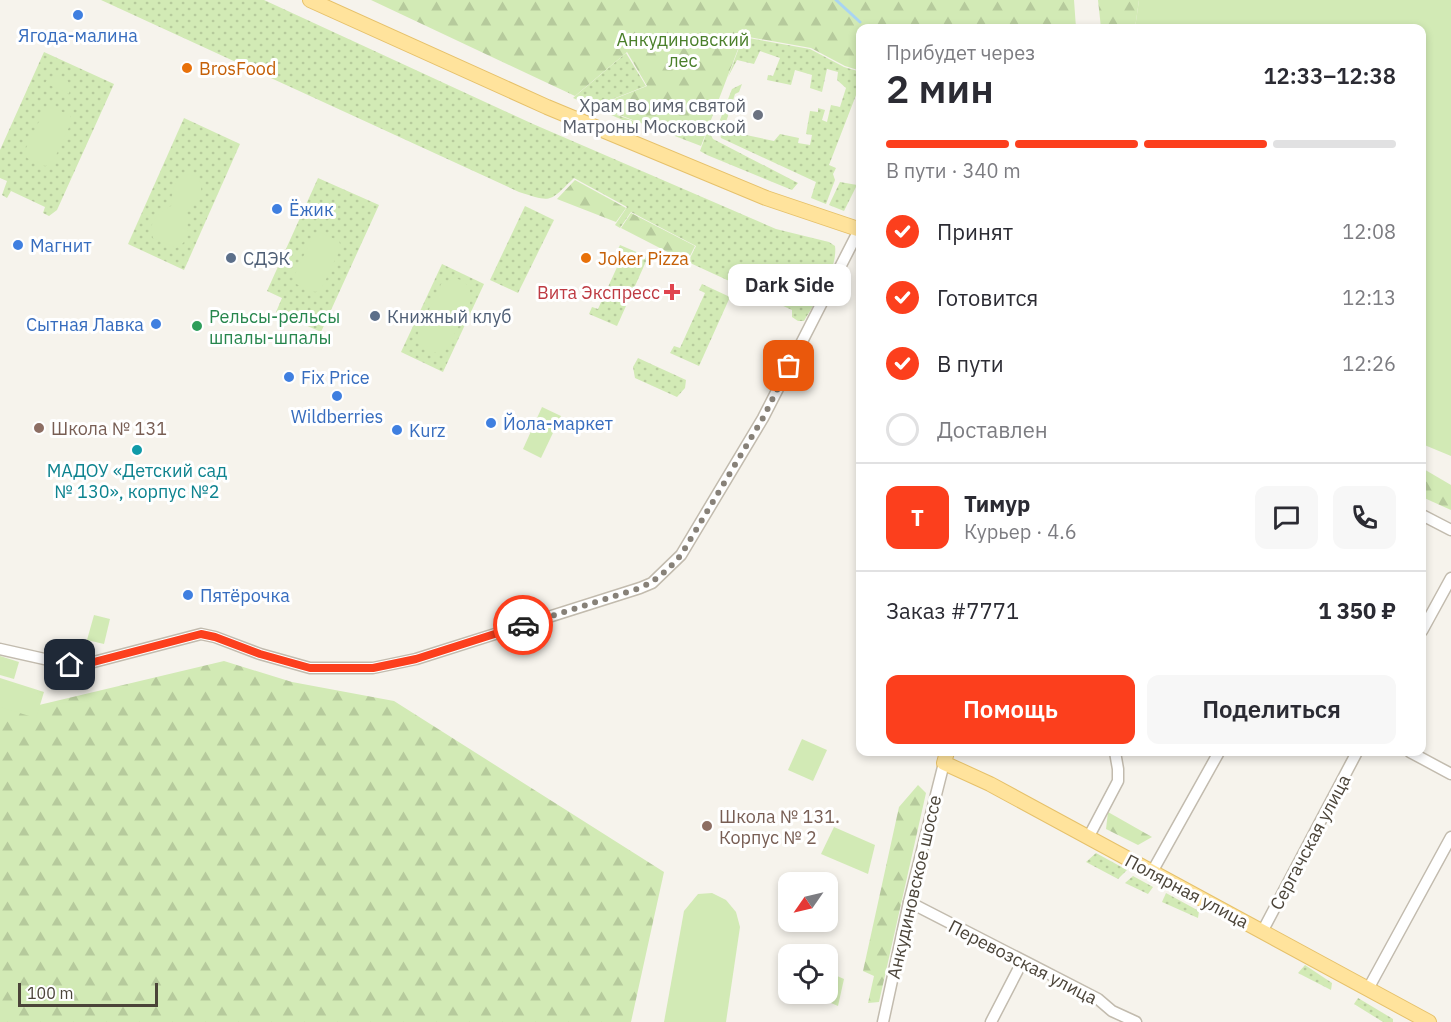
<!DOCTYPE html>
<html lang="ru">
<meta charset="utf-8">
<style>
body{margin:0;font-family:"IBM Plex Sans",sans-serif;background:#f7f7f7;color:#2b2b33;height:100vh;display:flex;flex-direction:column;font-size:22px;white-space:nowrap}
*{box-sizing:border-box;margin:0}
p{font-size:20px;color:#7c7c81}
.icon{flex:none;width:33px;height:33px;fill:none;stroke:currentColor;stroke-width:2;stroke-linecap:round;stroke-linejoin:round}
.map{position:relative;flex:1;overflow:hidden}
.side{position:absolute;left:856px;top:24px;width:570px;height:732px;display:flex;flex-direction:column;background:#fff;border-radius:12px;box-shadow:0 3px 9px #0003}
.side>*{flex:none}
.needle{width:39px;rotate:236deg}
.fabs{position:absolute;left:778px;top:872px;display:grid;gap:12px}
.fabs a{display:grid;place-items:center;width:60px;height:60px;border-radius:12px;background:#fff;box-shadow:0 3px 9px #0003;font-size:30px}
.scale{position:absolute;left:18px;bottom:15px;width:140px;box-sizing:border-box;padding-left:6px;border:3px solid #4b4439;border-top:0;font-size:16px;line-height:21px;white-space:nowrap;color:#4b4439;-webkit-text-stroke:4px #fff;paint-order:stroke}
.pin{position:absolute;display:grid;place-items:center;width:51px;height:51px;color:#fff;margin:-26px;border-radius:12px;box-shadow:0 3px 9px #0006}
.courier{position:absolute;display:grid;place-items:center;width:60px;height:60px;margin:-30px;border:4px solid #fc3f1d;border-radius:50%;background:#fff;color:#222;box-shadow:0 2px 8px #0007}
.bubble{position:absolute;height:42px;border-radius:12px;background:#fff;box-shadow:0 3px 9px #0003;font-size:20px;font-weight:600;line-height:42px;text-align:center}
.headline em{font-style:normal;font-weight:600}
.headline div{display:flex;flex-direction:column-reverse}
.headline{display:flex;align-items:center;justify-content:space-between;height:102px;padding:0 30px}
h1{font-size:39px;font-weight:600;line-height:45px}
.bar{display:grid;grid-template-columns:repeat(4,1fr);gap:9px 6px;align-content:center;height:72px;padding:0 30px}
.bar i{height:8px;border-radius:4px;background:#e1e1e2}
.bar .current{background:#fc3f1d}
.bar p{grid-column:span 4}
.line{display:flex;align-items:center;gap:15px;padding:0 30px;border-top:2px solid #e1e1e2}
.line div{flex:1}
.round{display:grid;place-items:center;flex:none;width:63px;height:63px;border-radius:12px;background:#f7f7f7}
ol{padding:0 30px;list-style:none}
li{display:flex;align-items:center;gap:18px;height:66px}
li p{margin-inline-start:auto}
li .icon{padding:6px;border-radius:50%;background:#fc3f1d;color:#fff;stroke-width:4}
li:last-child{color:#7c7c81}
li i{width:33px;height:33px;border:3px solid #e1e1e2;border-radius:50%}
.cta{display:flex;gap:12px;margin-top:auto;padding:12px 30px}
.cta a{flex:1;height:69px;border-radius:12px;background:#fc3f1d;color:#fff;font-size:24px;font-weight:600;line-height:69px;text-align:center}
.cta a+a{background:#f7f7f7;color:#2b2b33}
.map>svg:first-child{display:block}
.grass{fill:url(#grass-dots)}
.forest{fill:url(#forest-firs)}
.green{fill:#d2eab5}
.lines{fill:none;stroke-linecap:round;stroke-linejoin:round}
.stream{stroke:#a9d4f2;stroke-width:3}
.minor-casing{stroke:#c2bbae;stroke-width:13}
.major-casing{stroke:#e6c16a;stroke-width:16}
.minor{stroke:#fff;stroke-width:10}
.major{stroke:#ffe39c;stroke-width:14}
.done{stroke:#878178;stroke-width:6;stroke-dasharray:0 10.8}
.route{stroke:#fc3f1d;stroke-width:8}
.shop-dot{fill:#3f7fe0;stroke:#fff;stroke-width:2}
.food-dot{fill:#e8710a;stroke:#fff;stroke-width:2}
.worship-dot{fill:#6b7280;stroke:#fff;stroke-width:2}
.service-dot{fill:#5c6f8a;stroke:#fff;stroke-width:2}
.health-dot{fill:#e0444e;stroke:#fff;stroke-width:2}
.leisure-dot{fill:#2e9e5b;stroke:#fff;stroke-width:2}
.education-dot{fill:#8d6e63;stroke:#fff;stroke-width:2}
.culture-dot{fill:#0f9aa8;stroke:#fff;stroke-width:2}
.labels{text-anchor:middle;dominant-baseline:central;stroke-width:6;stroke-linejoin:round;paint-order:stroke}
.shop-label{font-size:18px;fill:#366cbe;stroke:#fff;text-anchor:start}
.park-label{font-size:18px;fill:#4a7f2a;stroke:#fff}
.food-label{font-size:18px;fill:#c56008;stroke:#fff;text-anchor:start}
.worship-label{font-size:18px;fill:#5b616d;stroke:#fff;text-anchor:end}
.service-label{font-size:18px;fill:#4e5e75;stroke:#fff;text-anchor:start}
.health-label{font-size:18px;fill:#be3a42;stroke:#fff;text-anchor:end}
.leisure-label{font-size:18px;fill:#27864d;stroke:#fff;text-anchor:start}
.education-label{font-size:18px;fill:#785e54;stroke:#fff;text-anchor:start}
.culture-label{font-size:18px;fill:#0d838f;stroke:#fff}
.street-label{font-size:18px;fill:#4b4439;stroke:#fff}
</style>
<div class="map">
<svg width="1451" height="1022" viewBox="0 0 1451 1022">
<defs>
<pattern id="grass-dots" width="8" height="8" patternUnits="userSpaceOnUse" patternTransform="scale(1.5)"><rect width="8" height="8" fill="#d2eab5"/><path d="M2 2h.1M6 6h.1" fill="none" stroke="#b6ca9c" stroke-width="1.8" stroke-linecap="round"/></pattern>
<pattern id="forest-firs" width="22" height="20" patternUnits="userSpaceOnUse" patternTransform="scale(1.5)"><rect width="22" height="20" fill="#d2eab5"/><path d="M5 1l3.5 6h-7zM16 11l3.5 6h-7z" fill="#b6ca9c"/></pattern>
</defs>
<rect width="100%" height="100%" fill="#f6f3ec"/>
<g class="grass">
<path d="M101 0H264L533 124 776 229 829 242 835 246C838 269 816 301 804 321H798L792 317V310L688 262 696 246 631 212 620 228 615 225 627 207 574 178C549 202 553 203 519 192Z"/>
<polygon points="743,37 810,49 844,67 861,72 861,90 858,90 829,165 836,168 833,174 835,180 826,204 811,198 816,182 721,138 718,125 732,89 742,84 739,92 735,94 725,125 727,131 774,141 780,134 799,138 798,143 810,145 812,135 806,134 810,111 818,112 818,108 825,110 822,120 827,122 831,105 840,107 846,88 837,80 838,72 827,69 822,92 810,88 812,75 795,70 791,85 767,80 768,75 773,76 780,58 760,51 754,64 737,60 728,77"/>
<polygon points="44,52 114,84 57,210 49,216 43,213 45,207 11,191 7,198 2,195 7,181 0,178 0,150"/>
<polygon points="626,53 646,86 613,99 617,115 634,121 636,126 573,98"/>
<polygon points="184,118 240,144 184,270 128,244"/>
<polygon points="708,129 713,139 798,183 792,190 707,155 700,151"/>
<polygon points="318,178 379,205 321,332 276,312 282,298 267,291"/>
<polygon points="840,182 857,185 844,211 829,205"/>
<polygon points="525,206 554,220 518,293 490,280"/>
<polygon points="620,245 648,257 617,326 589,314 592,307 598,309 623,254 617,251"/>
<polygon points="442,264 484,284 443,372 401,352"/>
<polygon points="702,284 730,297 699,366 670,353 674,346 680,348 705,293 699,290"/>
<polygon points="638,358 686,380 685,388 677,397 635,378 633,367"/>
<polygon points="1096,853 1127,870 1118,879 1086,862"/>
<polygon points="1133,876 1153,887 1148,894 1125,883"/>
<polygon points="1166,893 1199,911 1198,918 1162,902"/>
<polygon points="1305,965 1332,983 1331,990 1298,973"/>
<polygon points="1358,998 1393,1019 1393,1022 1383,1022 1354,1004"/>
</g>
<g class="forest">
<polygon points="371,0 1074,0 1076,28 861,28 861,71 845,66 811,48 743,36 701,146 617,114 614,99 647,86 627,52 575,96"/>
<polygon points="1098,0 1139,0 1135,28 1101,28"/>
<polygon points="575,180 626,208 616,222 557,199"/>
<polygon points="631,213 695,246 687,262 621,228"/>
<polygon points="1422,468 1451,485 1451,510 1422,497"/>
<polygon points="224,661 292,682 394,701 664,872 631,1022 0,1022 0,693 39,705"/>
<polygon points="918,785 926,793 879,1002 868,1003 874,976 863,971 899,807"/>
<polygon points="1108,812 1152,837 1138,845 1106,829"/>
</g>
<g class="green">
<polygon points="1139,0 1451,0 1451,456 1422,444 1422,28 1135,28"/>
<path d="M56 75C67 76 72 84 69 94L45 83 48 79Z"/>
<polygon points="46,107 50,107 70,115 72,121 52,164 45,166 27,158 24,152"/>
<path d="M184 174C196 173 203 180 201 192 199 197 191 209 186 211 187 227 192 241 176 248L153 238C147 220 159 214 172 205 171 194 174 180 184 174Z"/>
<polygon points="319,232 339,241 341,247 321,290 315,292 296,284 293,278 313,236"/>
<polygon points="455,278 464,281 470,289 470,303 448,347 440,352 430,352 419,342 418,333 441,284"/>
<polygon points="542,407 561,416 541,458 523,449"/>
<polygon points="94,615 110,619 104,644 87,640"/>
<polygon points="0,656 19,662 14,679 0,675"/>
<polygon points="0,678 44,692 36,718 0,707"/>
<polygon points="802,739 827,750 813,781 788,770"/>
<polygon points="834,827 875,845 868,874 821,854"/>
<polygon points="712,893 726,900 736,912 740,927 726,1022 664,1022 684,911 698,894"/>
<polygon points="828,972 844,979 838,1006 808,993 828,993"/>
</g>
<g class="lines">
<polyline class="stream" points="836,0 860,22"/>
<g class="minor-casing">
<g id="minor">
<polyline points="1422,515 1451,530"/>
<polyline points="1422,631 1451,578"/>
<polyline points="0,649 71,665 86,664 201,634 215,637 260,654 310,668 373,668 416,659 640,588 652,583 681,555 763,418 859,230"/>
<polyline points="1410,752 1451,774"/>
<polyline points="1088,838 1118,781 1118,769 1115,752"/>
<polyline points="1152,872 1219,752"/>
<polyline points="909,902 1098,999 1112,1011 1136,1022"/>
<polyline points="1262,932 1357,752"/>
<polyline points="1368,989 1451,837"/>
<polyline points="883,1022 909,902 944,763"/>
<polyline points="991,1022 1022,962"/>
</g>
</g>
<g class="major-casing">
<g id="major">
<polyline points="310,0 547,107 766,198 861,230"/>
<polyline points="947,752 944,763 990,784 1429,1022"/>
</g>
</g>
<use href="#minor" class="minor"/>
<use href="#major" class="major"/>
</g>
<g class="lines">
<path class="done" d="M523 625 640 588C657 580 669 569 681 555L763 418 789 366"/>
<polyline class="route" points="70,665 86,664 201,634 215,637 260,654 310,668 373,668 416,659 523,625"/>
</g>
<g class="shop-dot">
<circle cx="78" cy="15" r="6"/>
<circle cx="277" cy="209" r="6"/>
<circle cx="18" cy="245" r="6"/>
<circle cx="156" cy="324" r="6"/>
<circle cx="289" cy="377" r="6"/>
<circle cx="337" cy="396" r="6"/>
<circle cx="491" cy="423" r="6"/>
<circle cx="397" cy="430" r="6"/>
<circle cx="188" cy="595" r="6"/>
</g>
<g class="food-dot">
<circle cx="187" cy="68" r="6"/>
<circle cx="586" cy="258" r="6"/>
</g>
<circle class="worship-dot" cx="758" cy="115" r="6"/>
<g class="service-dot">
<circle cx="231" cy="258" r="6"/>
<circle cx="375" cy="316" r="6"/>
</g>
<path class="health-dot" d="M669 283h6v6h6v6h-6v6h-6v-6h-6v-6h6z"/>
<circle class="leisure-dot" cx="197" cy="326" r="6"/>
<g class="education-dot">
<circle cx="39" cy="428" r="6"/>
<circle cx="707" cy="826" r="6"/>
</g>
<circle class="culture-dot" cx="137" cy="450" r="6"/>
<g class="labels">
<g class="shop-label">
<text x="78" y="35" text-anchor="middle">Ягода-малина</text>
<text x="289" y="209">Ёжик</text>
<text x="30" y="245">Магнит</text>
<text x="144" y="324" text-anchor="end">Сытная Лавка</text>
<text x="301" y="377">Fix Price</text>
<text x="337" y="416" text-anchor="middle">Wildberries</text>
<text x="503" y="423">Йола-маркет</text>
<text x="409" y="430">Kurz</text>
<text x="200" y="595">Пятёрочка</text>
</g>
<g class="park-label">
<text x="683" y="39">Анкудиновский<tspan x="683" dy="21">лес</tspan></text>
</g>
<g class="food-label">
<text x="199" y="68">BrosFood</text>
<text x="598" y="258">Joker Pizza</text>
</g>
<g class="worship-label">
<text x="746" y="105">Храм во имя святой<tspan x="746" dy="21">Матроны Московской</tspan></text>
</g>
<g class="service-label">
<text x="243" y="258">СДЭК</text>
<text x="387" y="316">Книжный клуб</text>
</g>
<g class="health-label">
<text x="660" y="292">Вита Экспресс</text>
</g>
<g class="leisure-label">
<text x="209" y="316">Рельсы-рельсы<tspan x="209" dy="21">шпалы-шпалы</tspan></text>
</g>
<g class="education-label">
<text x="51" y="428">Школа № 131</text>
<text x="719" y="816">Школа № 131.<tspan x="719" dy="21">Корпус № 2</tspan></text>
</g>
<g class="culture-label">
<text x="137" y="470">МАДОУ «Детский сад<tspan x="137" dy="21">№ 130», корпус №2</tspan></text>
</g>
<g class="street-label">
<text transform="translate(1310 842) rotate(-62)">Сергачская улица</text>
<text transform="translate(914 887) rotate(-77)">Анкудиновское шоссе</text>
<text transform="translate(1187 891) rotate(28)">Полярная улица</text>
<text transform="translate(1023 962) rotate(27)">Перевозская улица</text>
</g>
</g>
</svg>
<div class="fabs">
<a><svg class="needle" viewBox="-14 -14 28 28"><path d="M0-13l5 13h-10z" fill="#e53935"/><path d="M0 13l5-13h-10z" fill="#7c7c81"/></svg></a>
<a><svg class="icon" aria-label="locate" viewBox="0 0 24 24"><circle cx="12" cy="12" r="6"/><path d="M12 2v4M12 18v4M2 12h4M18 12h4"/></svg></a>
</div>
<div class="scale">100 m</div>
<div class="pin" style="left:789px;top:366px;background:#ea580c"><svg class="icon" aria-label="bag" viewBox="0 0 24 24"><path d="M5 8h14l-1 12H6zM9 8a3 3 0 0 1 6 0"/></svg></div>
<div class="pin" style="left:70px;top:665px;background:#1f2937"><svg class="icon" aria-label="home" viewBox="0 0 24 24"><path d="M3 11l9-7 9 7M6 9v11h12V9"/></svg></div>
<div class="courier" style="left:523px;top:625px"><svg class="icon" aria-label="car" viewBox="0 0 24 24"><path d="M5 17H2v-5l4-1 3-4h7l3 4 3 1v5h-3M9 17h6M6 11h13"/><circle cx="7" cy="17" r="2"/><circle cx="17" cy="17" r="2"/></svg></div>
<div class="bubble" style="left:728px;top:264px;width:123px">Dark Side</div>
<section class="side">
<div class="headline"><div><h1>2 мин</h1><p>Прибудет через</p></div><em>12:33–12:38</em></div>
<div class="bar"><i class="current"></i><i class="current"></i><i class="current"></i><i></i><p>В пути · 340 m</p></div>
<ol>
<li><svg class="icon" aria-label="check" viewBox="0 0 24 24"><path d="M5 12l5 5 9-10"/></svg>Принят<p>12:08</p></li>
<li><svg class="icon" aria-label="check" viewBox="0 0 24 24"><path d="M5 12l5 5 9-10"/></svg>Готовится<p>12:13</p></li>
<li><svg class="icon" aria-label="check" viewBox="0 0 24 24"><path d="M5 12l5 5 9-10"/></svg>В пути<p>12:26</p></li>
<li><i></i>Доставлен</li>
</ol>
<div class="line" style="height:108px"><b class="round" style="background:#fc3f1d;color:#fff">Т</b><div><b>Тимур</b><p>Курьер · 4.6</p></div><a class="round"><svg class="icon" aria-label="chat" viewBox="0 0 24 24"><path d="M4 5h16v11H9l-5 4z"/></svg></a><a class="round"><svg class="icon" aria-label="phone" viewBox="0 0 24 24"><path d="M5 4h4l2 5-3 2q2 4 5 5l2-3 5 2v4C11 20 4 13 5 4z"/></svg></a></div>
<div class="line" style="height:78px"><div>Заказ #7771</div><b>1 350 ₽</b></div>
<div class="cta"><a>Помощь</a><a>Поделиться</a></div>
</section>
</div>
